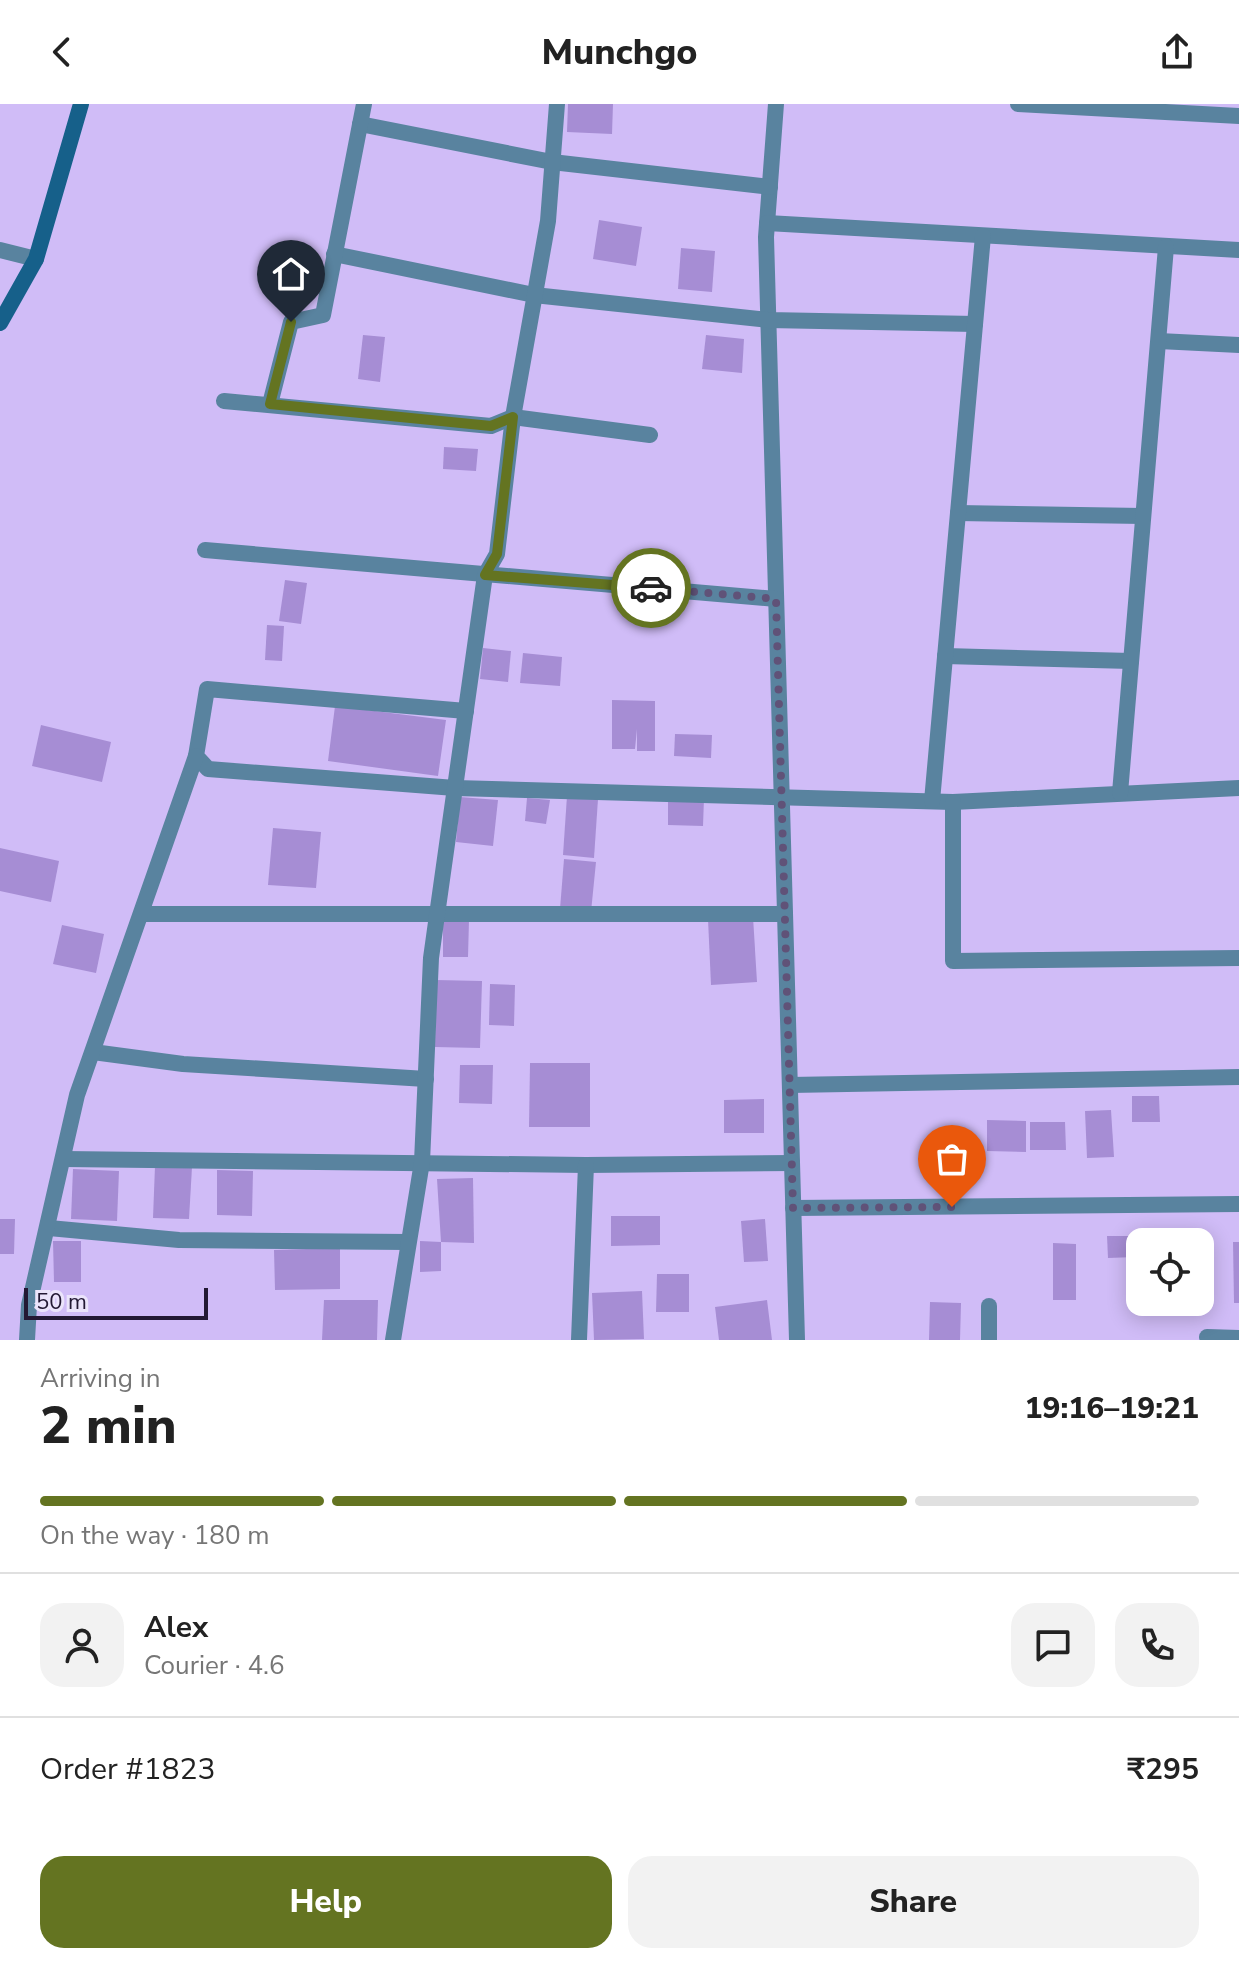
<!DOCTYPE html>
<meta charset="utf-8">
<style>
body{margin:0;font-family:"Nunito Sans",sans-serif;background:#f2f2f2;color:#222;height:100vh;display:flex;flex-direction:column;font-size:30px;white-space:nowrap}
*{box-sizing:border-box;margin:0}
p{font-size:26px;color:#767676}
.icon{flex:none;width:44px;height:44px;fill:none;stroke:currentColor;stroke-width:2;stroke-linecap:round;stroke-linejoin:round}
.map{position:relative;height:1236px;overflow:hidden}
.drawer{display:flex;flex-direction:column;background:#fff;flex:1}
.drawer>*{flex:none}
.buttons{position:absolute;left:1126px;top:1124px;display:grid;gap:16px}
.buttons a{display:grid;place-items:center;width:88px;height:88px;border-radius:16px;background:#fff;box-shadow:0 4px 20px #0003;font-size:40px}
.scale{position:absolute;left:24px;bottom:20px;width:184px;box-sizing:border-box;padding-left:8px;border:4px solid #231934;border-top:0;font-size:22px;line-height:28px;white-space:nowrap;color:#231934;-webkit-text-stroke:6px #ebe4fb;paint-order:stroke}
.pin{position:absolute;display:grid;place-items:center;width:68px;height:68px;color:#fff;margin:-82px -34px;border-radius:50% 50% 50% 0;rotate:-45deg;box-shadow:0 0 8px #0007}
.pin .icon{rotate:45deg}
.courier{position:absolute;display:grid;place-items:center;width:80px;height:80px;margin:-40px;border:6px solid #647421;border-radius:50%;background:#fff;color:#222;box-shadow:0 2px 10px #0007}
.headline em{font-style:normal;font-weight:800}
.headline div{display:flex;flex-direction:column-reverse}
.headline{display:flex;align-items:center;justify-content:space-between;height:136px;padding:0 40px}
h1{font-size:52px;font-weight:800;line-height:60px}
.bar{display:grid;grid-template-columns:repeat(4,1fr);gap:12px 8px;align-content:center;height:96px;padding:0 40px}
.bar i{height:10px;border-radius:6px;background:#e0e0e0}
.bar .active{background:#647421}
.bar p{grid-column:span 4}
.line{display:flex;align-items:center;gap:20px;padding:0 40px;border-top:2px solid #e0e0e0}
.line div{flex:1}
.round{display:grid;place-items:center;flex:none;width:84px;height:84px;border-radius:24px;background:#f2f2f2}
.button{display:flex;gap:16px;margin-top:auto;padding:16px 40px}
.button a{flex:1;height:92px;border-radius:24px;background:#647421;color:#fff;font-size:32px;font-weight:800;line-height:92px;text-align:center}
.button a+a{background:#f2f2f2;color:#222}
header{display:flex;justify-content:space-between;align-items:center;height:104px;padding:0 40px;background:#fff;font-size:36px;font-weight:800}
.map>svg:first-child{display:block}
.building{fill:#a68dd4}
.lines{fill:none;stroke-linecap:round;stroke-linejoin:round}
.minor{stroke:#59839f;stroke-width:16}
.secondary{stroke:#16608a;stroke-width:16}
.done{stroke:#605278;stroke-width:8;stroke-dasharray:0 14.4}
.route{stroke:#647421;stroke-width:10}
</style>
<header><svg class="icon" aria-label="back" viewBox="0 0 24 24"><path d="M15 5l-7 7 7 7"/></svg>Munchgo<svg class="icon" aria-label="share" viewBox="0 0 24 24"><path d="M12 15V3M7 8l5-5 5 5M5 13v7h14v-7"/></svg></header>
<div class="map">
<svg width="1239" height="1236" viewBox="0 0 1239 1236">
<rect width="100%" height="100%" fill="#d0bcf7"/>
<g class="building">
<polygon points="568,0 613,0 612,30 567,28"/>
<polygon points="599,116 642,123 636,162 593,155"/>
<polygon points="681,144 715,147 712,188 678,185"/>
<polygon points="363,231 385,233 380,278 358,275"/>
<polygon points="706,231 744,235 742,269 702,265"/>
<polygon points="444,343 478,345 476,367 443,365"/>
<polygon points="285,476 307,479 301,520 279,517"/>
<polygon points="267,521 284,522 282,557 265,556"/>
<polygon points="483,544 511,547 508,578 480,575"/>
<polygon points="523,549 562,553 560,582 520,579"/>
<polygon points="612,596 655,597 655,647 637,647 637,625 635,645 612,645"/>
<polygon points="335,602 446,616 438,672 328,657"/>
<polygon points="41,621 111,638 102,678 32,662"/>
<polygon points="675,630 712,631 711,654 674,652"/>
<polygon points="567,692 598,695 594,754 563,751"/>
<polygon points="460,693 498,696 493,742 456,738"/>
<polygon points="527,694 550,696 546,720 525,717"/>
<polygon points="668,694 704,694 703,722 668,721"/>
<polygon points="273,724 321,728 316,784 268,781"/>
<polygon points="0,744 59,757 51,798 0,787"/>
<polygon points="564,755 596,758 591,808 560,805"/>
<polygon points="753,813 757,878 711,881 708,815"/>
<polygon points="443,816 469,816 468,853 443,853"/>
<polygon points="62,821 104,830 96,869 53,860"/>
<polygon points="436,876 482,877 480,944 435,943"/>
<polygon points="490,880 515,881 514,922 489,921"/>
<polygon points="530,959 590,959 590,1023 529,1023"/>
<polygon points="460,961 493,961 492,1000 459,999"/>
<polygon points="1132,992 1159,992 1160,1018 1132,1018"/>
<polygon points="764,995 764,1029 724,1029 724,996"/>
<polygon points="1111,1006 1114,1053 1087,1054 1085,1007"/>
<polygon points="987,1016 1026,1017 1026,1048 987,1047"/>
<polygon points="1030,1018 1065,1018 1066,1046 1030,1046"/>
<polygon points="155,1062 192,1063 189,1115 153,1114"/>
<polygon points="73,1065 119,1067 117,1117 71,1115"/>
<polygon points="217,1066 253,1067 252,1112 217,1111"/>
<polygon points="473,1074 474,1139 441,1138 437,1075"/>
<polygon points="611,1112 660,1112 660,1141 611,1142"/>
<polygon points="0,1115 15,1115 14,1150 0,1150"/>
<polygon points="765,1115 768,1157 744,1158 741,1117"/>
<polygon points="1107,1132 1135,1132 1135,1153 1108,1154"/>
<polygon points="53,1137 81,1137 81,1178 54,1178"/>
<polygon points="420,1137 441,1138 441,1167 420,1168"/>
<polygon points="1233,1138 1239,1138 1239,1199 1234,1199"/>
<polygon points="1053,1139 1076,1140 1076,1196 1053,1196"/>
<polygon points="340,1144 340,1185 275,1186 274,1146"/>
<polygon points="657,1170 689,1170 689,1208 656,1208"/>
<polygon points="642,1187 644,1235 594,1236 592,1189"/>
<polygon points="324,1196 378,1196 377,1236 322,1236"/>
<polygon points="767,1196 772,1236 719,1236 715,1203"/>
<polygon points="930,1198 961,1199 960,1236 929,1236"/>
</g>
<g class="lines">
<g class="minor">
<polyline points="776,0 766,133 797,1236"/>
<polyline points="1018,0 1239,12"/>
<polyline points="360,20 552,58 770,83"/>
<polyline points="767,119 1239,146"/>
<polyline points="0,146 36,155"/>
<polyline points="334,150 534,191 768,216 975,220"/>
<polyline points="1159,237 1239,241"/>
<polyline points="224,297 491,322 513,313 650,331"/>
<polyline points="270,300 291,218 323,211 364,0"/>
<polyline points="958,409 1143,412"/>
<polyline points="205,446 776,495"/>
<polyline points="945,552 1131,557"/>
<polyline points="466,607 207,585 196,652 208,665 455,684 953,698 1239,684"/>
<polyline points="1120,689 1166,143"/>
<polyline points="932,697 983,132"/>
<polyline points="953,698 953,857 1239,854"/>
<polyline points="144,810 785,810"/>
<polyline points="93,948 183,960 426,975"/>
<polyline points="790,981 1239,973"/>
<polyline points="64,1055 586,1061 792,1059"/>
<polyline points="793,1104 1239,1100"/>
<polyline points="49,1124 179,1136 408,1138"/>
<polyline points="1207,1233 1239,1234"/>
<polyline points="27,1236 29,1201 77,991 196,652"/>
<polyline points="393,1236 422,1058 431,854 437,811 485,471 497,450 513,313 548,117 557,0"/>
<polyline points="579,1236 586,1061"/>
<polyline points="989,1236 989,1202"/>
</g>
<polyline class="secondary" points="0,219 36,155 81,0"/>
</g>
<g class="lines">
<polyline class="done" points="651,484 776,495 793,1104 952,1103"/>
<polyline class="route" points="291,218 270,300 491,322 513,313 497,450 485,471 651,484"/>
</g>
</svg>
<div class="buttons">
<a><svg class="icon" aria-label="locate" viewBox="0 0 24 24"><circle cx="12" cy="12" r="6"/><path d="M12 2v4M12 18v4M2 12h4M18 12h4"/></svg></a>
</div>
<div class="scale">50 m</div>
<div class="pin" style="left:952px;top:1103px;background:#ea580c"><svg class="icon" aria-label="bag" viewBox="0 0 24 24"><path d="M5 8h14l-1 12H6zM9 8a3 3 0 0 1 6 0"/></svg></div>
<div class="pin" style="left:291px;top:218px;background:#1f2937"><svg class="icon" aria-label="home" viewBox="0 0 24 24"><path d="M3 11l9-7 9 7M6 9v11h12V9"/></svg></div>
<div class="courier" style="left:651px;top:484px"><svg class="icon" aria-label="car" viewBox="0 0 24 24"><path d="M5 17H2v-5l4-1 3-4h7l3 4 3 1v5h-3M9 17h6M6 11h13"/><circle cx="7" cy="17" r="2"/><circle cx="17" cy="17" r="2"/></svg></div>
</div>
<section class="drawer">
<div class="headline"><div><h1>2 min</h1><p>Arriving in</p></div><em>19:16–19:21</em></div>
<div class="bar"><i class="active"></i><i class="active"></i><i class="active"></i><i></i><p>On the way · 180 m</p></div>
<div class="line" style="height:144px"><a class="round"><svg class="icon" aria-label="person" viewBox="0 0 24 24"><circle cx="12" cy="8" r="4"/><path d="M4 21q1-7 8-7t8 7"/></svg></a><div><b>Alex</b><p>Courier · 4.6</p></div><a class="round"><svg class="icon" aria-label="chat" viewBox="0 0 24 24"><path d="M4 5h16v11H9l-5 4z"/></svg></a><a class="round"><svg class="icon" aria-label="phone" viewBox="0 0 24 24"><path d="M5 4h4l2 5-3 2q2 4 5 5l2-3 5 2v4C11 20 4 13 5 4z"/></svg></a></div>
<div class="line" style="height:104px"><div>Order #1823</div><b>₹295</b></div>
<div class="button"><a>Help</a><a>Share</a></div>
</section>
